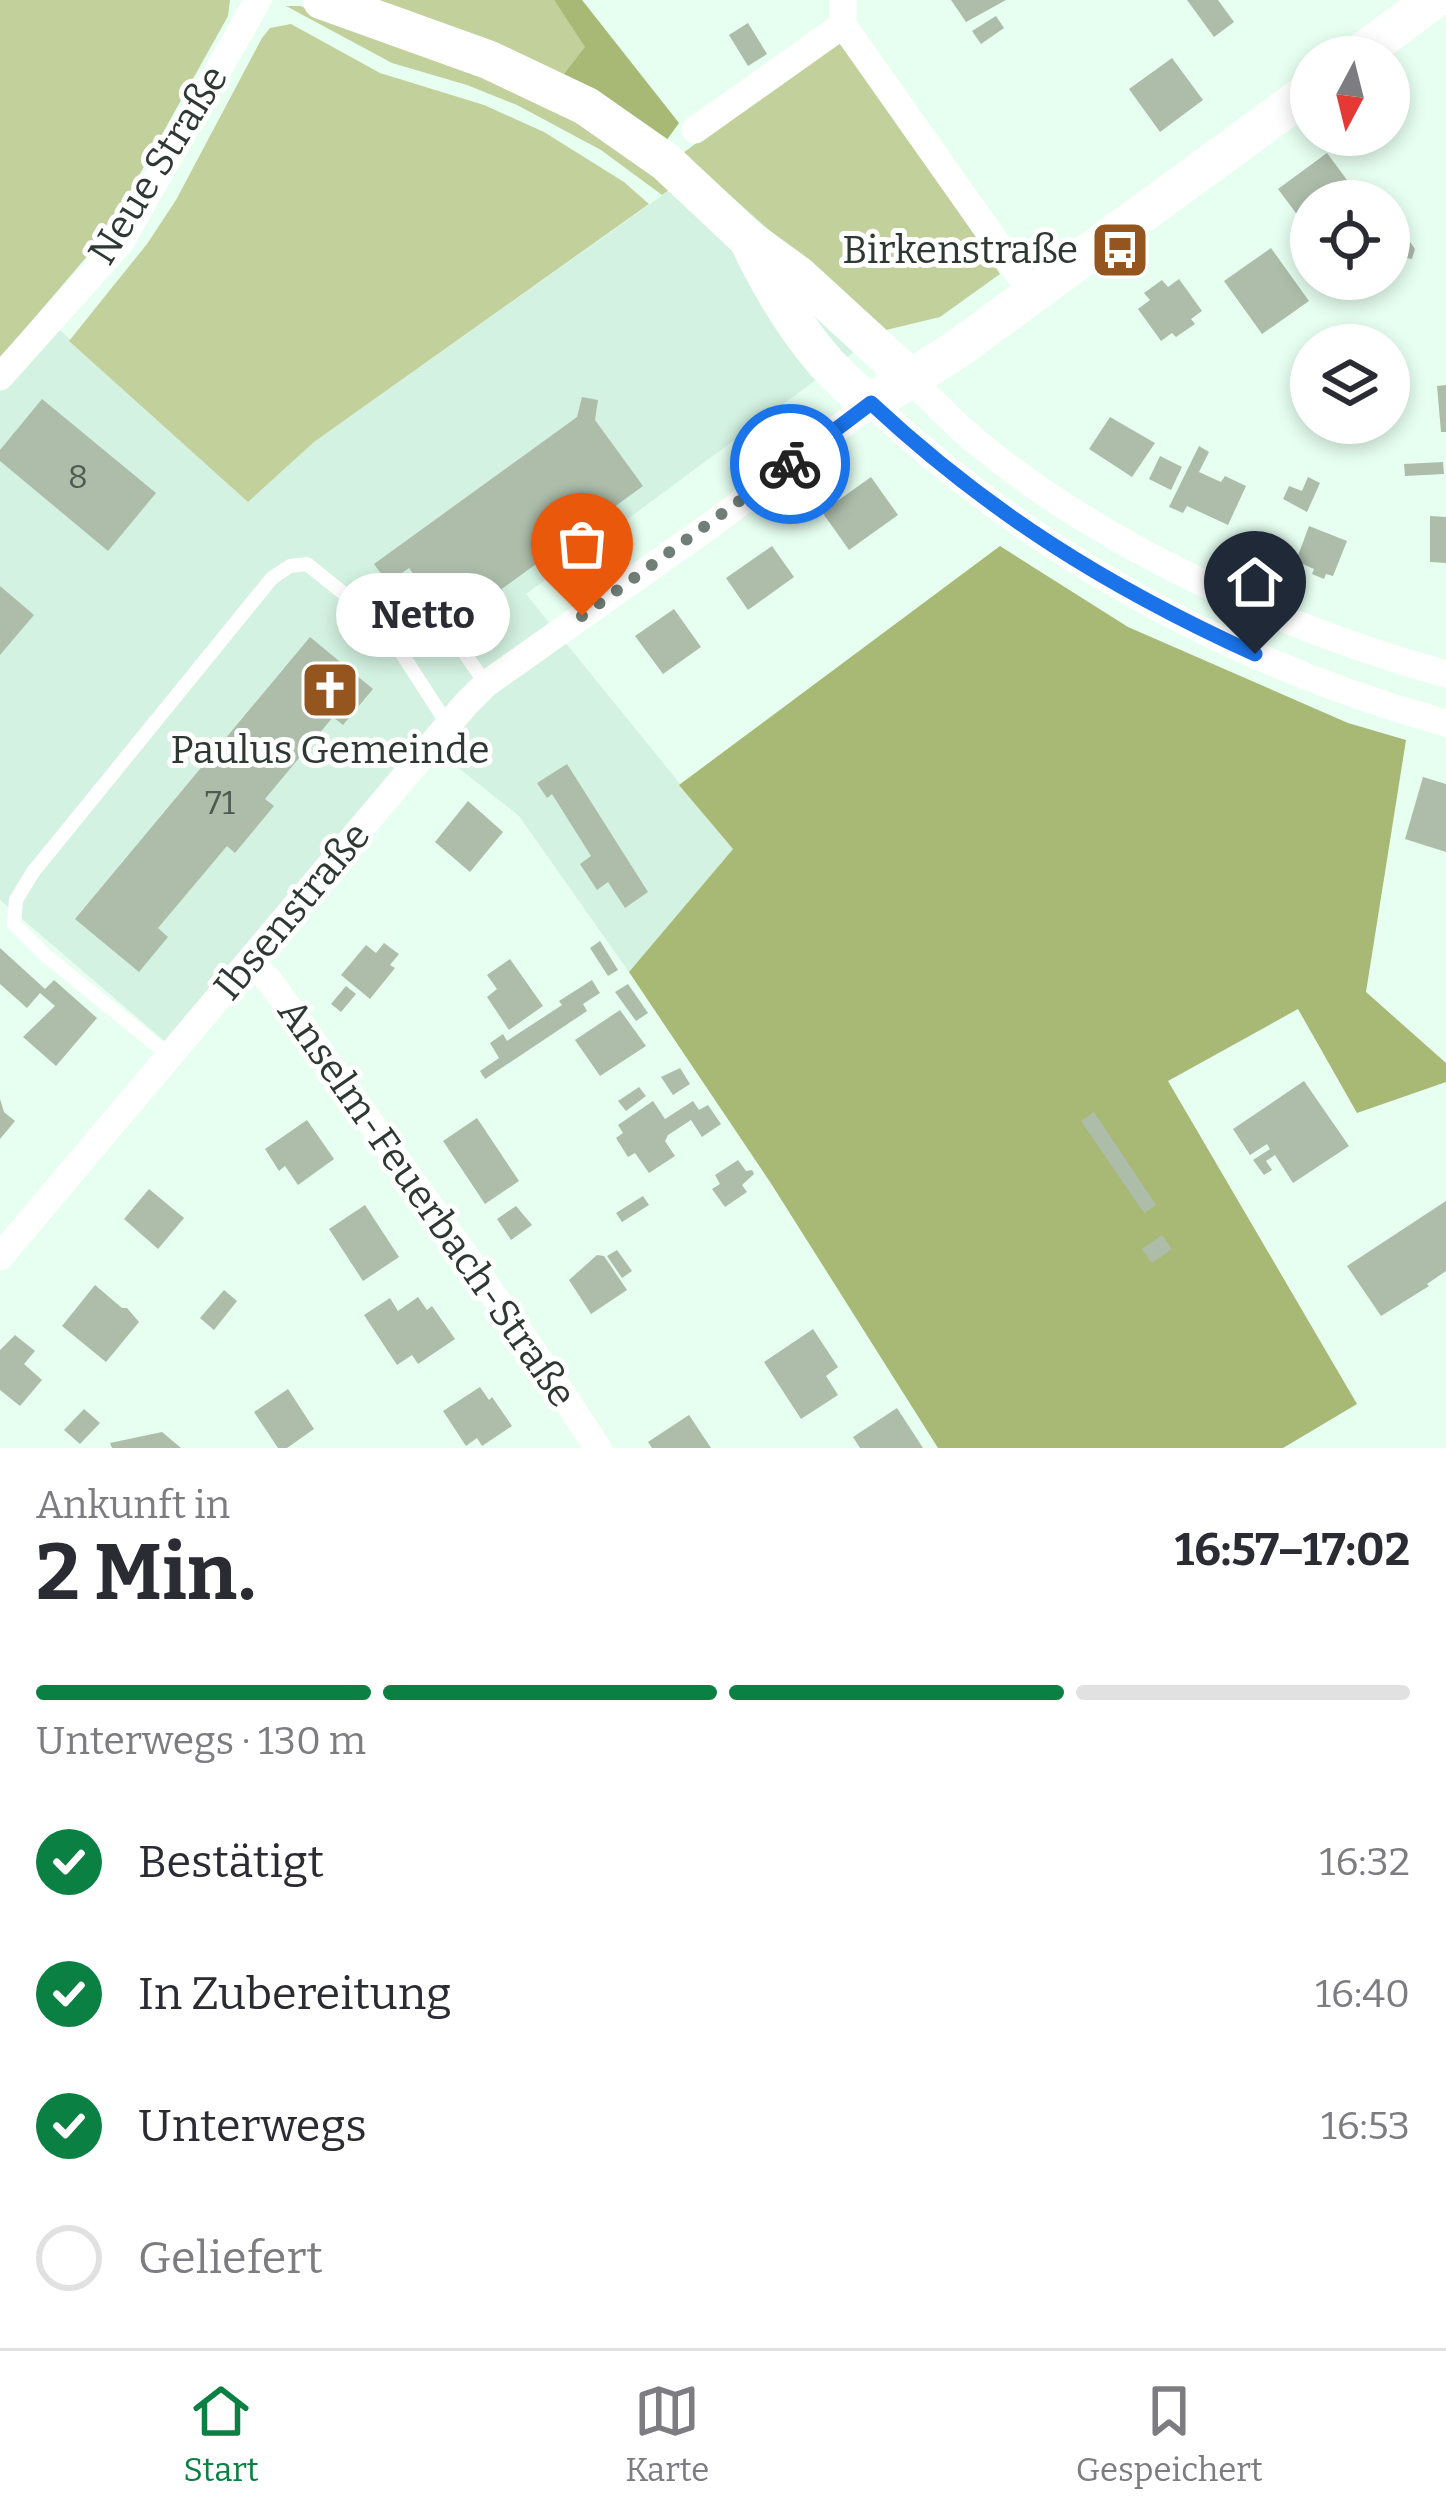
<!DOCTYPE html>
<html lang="de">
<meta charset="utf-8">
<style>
body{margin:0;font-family:Bitter,serif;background:#f7f7f7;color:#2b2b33;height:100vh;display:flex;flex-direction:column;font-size:45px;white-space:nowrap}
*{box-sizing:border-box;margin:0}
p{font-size:39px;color:#7c7c81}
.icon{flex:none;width:66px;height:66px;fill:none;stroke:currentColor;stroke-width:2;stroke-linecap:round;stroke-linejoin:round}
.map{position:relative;height:1448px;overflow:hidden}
.panel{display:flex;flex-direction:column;background:#fff;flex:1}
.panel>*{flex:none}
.needle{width:78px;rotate:187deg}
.buttons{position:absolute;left:1290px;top:36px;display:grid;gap:24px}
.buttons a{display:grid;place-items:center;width:120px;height:120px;border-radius:50%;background:#fff;box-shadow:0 6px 18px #0003;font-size:60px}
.pin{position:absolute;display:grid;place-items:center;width:102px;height:102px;color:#fff;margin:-123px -51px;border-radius:50% 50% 50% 0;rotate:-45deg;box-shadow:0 0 12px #0007}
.pin .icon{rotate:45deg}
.courier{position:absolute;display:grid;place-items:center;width:120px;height:120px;margin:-60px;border:9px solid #1a73e8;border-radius:50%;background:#fff;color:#222;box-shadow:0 3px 15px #0007}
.bubble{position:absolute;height:84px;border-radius:42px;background:#fff;box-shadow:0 6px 18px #0003;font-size:39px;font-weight:700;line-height:84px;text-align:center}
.headline em{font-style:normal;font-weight:700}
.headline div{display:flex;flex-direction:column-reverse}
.headline{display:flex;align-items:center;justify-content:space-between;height:204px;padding:0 36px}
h1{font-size:78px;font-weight:700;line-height:90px}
.bar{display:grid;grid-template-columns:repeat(4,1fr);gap:18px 12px;align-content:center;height:144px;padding:0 36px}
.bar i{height:15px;border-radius:9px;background:#e1e1e2}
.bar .active{background:#0b8043}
.bar p{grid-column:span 4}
ol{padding:0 36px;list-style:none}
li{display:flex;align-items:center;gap:36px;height:132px}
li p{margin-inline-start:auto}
li .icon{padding:12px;border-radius:50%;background:#0b8043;color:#fff;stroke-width:4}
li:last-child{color:#7c7c81}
li i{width:66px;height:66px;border:6px solid #e1e1e2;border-radius:50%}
.tab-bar{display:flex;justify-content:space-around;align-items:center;height:168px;border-top:3px solid #e1e1e2;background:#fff;font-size:33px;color:#7c7c81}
.tab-bar a{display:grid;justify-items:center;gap:6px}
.tab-bar .active{color:#0b8043}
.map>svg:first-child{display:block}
.built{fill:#d3f2e1}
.green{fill:#c2d09c}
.forest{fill:#a8b975}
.building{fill:#adbdaa}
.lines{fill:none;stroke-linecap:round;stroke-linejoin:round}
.lane{stroke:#fff;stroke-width:14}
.street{stroke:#fff;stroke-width:27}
.secondary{stroke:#fff;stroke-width:39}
.done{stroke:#6f7e76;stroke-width:12;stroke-dasharray:0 21.6}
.route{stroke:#1a73e8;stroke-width:15}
.labels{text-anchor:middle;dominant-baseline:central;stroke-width:10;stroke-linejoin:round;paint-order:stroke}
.number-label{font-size:33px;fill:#4e5a52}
.street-label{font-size:39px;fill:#2f3934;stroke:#fff}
.poi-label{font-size:39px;fill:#2f3934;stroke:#fff;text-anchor:end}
</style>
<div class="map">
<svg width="1446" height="1448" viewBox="0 0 1446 1448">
<rect width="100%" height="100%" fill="#e6fff1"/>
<polygon class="built" points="701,168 881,332 526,594 733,849 629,972 519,816 426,742 175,1050 0,900 0,358 40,312 248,501 314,442"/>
<g class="green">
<polygon points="0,0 230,0 228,16 107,233 0,358"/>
<polygon points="366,0 554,0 586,47 563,75"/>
<polygon points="286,6 300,6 536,96 675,186 662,195 601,150 517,105 467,85 392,63"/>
<polygon points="291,24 380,73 484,105 544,132 624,182 649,204 314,442 248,502 69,341 147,244 176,200 262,38 270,28"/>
<polygon points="829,44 840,44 854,51 1000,274 940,317 882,331 683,153"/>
</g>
<g class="forest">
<polygon points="554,0 582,0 679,123 666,141 563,75 585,47"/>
<polygon points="1000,546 1128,627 1348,723 1406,740 1366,992 1446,1063 1446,1082 1357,1113 1298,1009 1168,1081 1357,1404 1283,1448 938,1448 772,1185 629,972 733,849 679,785"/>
</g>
<g class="building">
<polygon points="951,0 1006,0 966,22"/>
<polygon points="1187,0 1218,0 1234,22 1214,37"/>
<polygon points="996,16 1004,28 981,44 972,31"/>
<polygon points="748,23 767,54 748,66 729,35"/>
<polygon points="1172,58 1203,100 1160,132 1129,89"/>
<polygon points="1327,153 1353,188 1336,201 1311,201 1311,218 1304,224 1278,189"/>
<polygon points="1389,212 1415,249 1412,259 1401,257 1389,241"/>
<polygon points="1271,248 1309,301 1262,334 1224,281"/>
<polygon points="1179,279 1202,311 1191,319 1195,324 1176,337 1172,333 1161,341 1138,309 1150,300 1144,293 1162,280 1168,287"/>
<polygon points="1446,385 1446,432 1441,432 1437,386"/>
<polygon points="582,397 598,400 595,420 643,486 451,626 409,568 388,583 374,564 577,417"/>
<polygon points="42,399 156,493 108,551 0,461 0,450"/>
<polygon points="1110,417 1155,443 1132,477 1089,449"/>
<polygon points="1199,446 1209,452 1199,472 1221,482 1225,476 1246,486 1228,525 1187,506 1183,513 1169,507"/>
<polygon points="1160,456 1182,467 1171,490 1149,479"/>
<polygon points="1443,462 1444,474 1405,476 1404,464"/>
<polygon points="871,477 898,515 849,550 822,512"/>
<polygon points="1308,477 1320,483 1307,512 1283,499 1289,486 1302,491"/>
<polygon points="1430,516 1446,517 1446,563 1430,562"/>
<polygon points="1309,526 1347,541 1333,576 1326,574 1324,579 1312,574 1314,569 1296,561"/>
<polygon points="772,546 794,577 748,610 726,578"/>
<polygon points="0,586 34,615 0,655"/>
<polygon points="674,609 701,647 663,674 635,636"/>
<polygon points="310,637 373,689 343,725 333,717 265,799 274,806 235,853 227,846 158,928 168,937 139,972 75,919"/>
<polygon points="567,764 648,892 625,908 608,882 597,890 580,864 591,856 552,794 547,798 537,783"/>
<polygon points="1423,777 1446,784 1446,852 1405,839"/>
<polygon points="468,801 503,832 470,872 435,842"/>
<polygon points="600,941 618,970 608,976 590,948"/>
<polygon points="384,943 399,954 390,965 395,968 370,999 341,975 366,945 376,953"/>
<polygon points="0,948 45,989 54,980 97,1018 56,1066 23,1037 55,1006 40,993 27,1008 0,984"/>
<polygon points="510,959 543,1006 509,1030 487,997 497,989 487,975"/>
<polygon points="592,980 600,993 583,1004 587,1011 485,1079 480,1071 499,1058 490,1043 503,1034 507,1041 562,1005 559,1001"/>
<polygon points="628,984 648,1013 636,1021 615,992"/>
<polygon points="346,986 356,994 341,1012 331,1004"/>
<polygon points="620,1010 646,1046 600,1076 575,1040"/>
<polygon points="680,1068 690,1084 673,1095 661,1077"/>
<polygon points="1304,1081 1349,1146 1293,1183 1275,1155 1266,1161 1272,1170 1264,1175 1253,1160 1270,1149 1267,1144 1250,1155 1233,1129"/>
<polygon points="639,1087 646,1096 626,1111 618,1101"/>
<polygon points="0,1099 4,1112 15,1121 0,1139"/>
<polygon points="653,1101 665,1119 693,1101 699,1110 708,1105 721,1124 702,1137 691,1120 668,1135 665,1141 675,1156 649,1173 635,1153 628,1157 616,1138 623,1133 618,1125"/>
<polygon points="1094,1112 1156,1205 1144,1213 1081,1121"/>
<polygon points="477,1118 519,1181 485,1204 443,1141"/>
<polygon points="307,1120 334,1159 298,1185 285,1166 279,1171 265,1149"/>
<polygon points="738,1160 746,1171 752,1170 754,1174 742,1185 747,1192 725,1207 712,1189 720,1184 715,1175"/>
<polygon points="149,1189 184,1218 158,1249 124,1219"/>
<polygon points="643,1196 649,1205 622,1222 616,1213"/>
<polygon points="1446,1201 1446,1271 1427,1284 1429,1286 1381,1316 1347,1266"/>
<polygon points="365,1205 399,1257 363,1281 329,1229"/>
<polygon points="516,1206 532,1225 511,1240 497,1219"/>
<polygon points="1162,1235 1172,1249 1152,1263 1142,1249"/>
<polygon points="617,1250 632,1271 622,1278 607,1256"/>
<polygon points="597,1255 604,1256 627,1290 591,1314 569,1280"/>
<polygon points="95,1285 122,1308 127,1308 139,1322 106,1362 62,1326"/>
<polygon points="224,1290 237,1301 214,1330 200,1318"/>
<polygon points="418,1297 427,1310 432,1306 455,1339 418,1364 412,1355 397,1365 364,1315 390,1298 398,1311"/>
<polygon points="813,1329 838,1367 826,1376 838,1395 801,1419 764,1362"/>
<polygon points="15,1335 35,1351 24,1364 42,1380 20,1406 0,1390 0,1350"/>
<polygon points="480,1387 489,1400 492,1397 512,1426 482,1446 477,1438 466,1446 443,1411"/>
<polygon points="288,1389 314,1429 287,1448 278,1448 254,1412"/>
<polygon points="897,1408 923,1448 860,1448 853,1437"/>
<polygon points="84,1409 100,1423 80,1444 64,1430"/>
<polygon points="689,1415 711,1448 652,1448 648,1442"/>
<polygon points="162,1432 181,1448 112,1448 110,1443"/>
</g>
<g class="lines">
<g class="lane">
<polyline points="425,596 486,684"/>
<polyline points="170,1056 45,955 14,924 16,900 33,872 272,578 290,566 307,564 384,626 448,725"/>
</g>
<g class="street">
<polyline points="843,0 843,25 1032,293"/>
<polyline points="695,130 843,25"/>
<path d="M908 376C929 397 950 420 974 440 1104 548 1284 629 1446 674"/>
<polyline points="0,377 120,243 258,0"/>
<polyline points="250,962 269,980 541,1362 598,1448"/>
<path d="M0 1257 465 705 486 684 715 522 871 403C1033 554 1232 664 1446 723"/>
</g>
<g class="secondary">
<polyline points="322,0 489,60 586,106 666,162 748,239 799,276 908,376"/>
<polyline points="1356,57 1433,0"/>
<path d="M748 239C776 298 816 366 871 403L956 350 1311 90"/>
</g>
</g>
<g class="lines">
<polyline class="done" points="582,616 790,464"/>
<path class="route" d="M790 464 871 403C989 513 1108 587 1255 654"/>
</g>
<defs>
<g id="bus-square" transform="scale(3)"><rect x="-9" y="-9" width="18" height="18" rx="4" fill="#95551e" stroke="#fff"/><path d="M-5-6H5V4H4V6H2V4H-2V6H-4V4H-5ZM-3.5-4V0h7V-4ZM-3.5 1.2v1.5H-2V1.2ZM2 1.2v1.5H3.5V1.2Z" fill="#fff"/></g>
<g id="church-square" transform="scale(3)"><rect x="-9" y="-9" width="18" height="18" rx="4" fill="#95551e" stroke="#fff"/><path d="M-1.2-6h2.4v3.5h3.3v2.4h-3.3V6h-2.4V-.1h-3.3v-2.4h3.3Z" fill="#fff"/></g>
</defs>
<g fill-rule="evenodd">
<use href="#bus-square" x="1120" y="250"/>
<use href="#church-square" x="330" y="690"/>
</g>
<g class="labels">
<g class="number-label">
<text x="78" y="477">8</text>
<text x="220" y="803">71</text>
</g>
<g class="street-label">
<text transform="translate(158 165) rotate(-58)">Neue Straße</text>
<text transform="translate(292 911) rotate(-50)">Ibsenstraße</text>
<text transform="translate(427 1203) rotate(55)">Anselm-Feuerbach-Straße</text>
</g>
<g class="poi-label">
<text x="1078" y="250">Birkenstraße</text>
<text x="330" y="750" text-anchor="middle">Paulus Gemeinde</text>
</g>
</g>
</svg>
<div class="buttons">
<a><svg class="needle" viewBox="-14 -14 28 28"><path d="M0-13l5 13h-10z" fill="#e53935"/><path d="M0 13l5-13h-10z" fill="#7c7c81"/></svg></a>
<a><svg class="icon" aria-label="locate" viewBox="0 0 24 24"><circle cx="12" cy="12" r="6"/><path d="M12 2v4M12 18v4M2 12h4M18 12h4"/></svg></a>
<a><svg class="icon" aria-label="layers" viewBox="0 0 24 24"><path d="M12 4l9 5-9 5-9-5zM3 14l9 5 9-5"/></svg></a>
</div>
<div class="pin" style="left:582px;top:616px;background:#ea580c"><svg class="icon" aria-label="bag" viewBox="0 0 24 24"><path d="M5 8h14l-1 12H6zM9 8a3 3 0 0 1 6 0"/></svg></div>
<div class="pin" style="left:1255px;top:654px;background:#1f2937"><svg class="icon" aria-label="home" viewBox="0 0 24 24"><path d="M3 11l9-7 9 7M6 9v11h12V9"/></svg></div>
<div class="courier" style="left:790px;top:464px"><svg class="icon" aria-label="bike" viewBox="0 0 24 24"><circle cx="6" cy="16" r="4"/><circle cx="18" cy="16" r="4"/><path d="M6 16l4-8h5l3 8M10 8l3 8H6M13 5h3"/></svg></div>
<div class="bubble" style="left:336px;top:573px;width:174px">Netto</div>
</div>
<section class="panel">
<div class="headline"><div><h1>2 Min.</h1><p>Ankunft in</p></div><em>16:57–17:02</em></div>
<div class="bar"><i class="active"></i><i class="active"></i><i class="active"></i><i></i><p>Unterwegs · 130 m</p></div>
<ol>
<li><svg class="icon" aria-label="check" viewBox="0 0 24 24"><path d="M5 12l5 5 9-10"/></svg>Bestätigt<p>16:32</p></li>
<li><svg class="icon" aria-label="check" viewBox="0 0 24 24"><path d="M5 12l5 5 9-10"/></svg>In Zubereitung<p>16:40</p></li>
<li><svg class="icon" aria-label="check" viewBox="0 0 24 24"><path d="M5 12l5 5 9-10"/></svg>Unterwegs<p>16:53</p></li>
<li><i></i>Geliefert</li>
</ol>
</section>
<nav class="tab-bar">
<a class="active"><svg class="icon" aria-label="home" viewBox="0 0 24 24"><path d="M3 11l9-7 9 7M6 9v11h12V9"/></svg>Start</a>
<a><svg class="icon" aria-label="map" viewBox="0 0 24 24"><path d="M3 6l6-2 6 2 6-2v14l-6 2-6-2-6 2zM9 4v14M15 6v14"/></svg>Karte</a>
<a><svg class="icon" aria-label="saved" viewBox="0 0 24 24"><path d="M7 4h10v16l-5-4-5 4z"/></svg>Gespeichert</a>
</nav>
